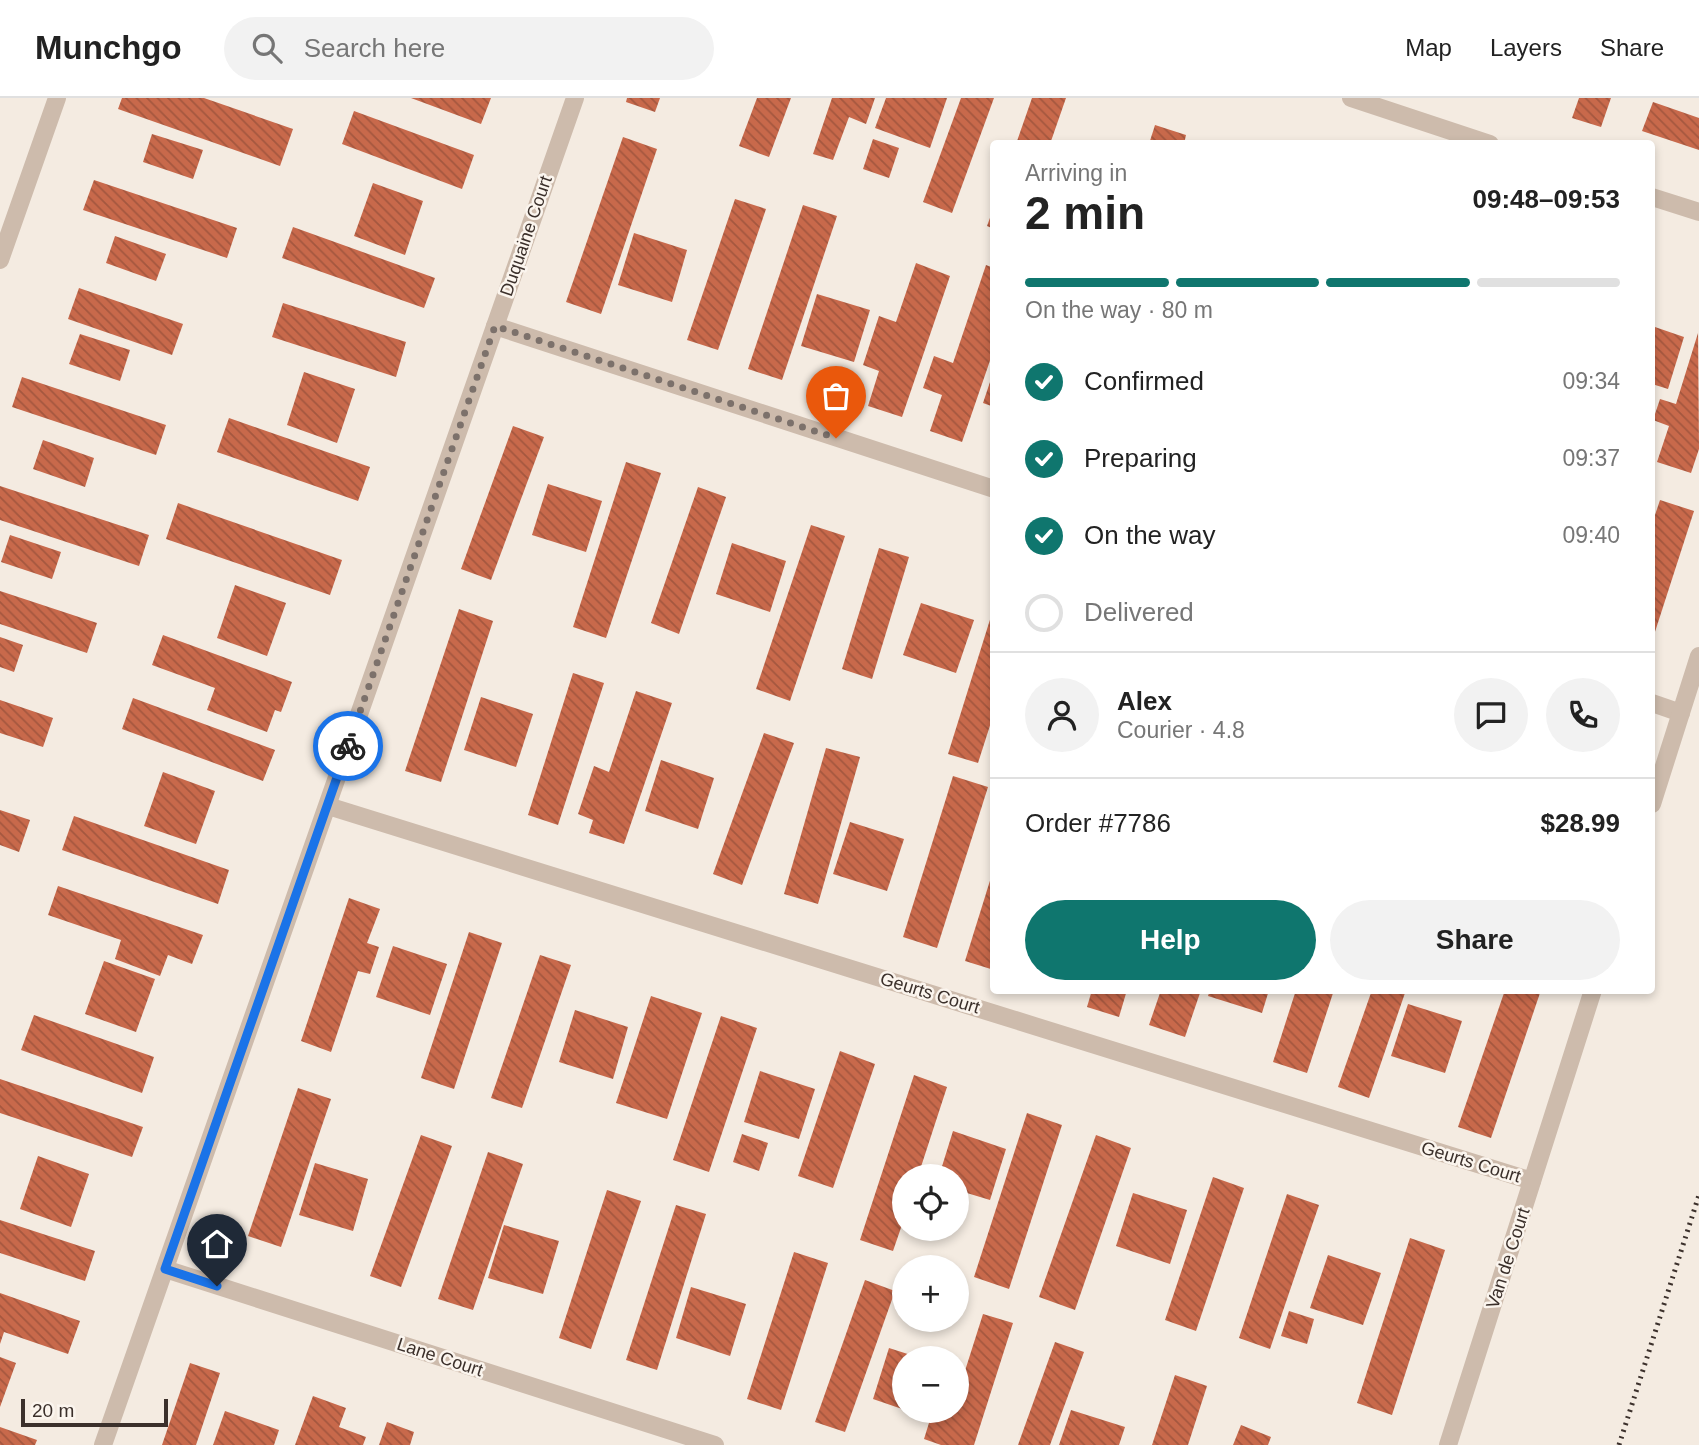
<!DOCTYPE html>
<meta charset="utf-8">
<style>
body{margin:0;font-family:Helvetica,sans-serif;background:#f2f2f2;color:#222;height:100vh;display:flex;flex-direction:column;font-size:26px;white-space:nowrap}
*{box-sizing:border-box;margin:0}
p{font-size:23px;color:#767676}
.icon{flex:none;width:38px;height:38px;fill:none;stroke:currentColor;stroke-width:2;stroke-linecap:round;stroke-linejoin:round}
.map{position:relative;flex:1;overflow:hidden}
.details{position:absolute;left:990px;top:42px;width:665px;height:854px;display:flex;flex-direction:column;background:#fff;border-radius:7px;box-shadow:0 4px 10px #0003}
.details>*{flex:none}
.fabs{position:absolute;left:892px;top:1066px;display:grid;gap:14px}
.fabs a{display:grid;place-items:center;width:77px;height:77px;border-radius:50%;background:#fff;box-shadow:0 4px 10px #0003;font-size:35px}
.scale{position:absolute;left:21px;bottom:18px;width:147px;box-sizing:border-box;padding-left:7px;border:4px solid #3b302b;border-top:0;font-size:19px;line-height:24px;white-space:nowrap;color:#3b302b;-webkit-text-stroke:5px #fbf5ee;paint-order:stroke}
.pin{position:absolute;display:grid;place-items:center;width:60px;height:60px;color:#fff;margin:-72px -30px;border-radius:50% 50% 50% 0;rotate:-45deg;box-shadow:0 0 7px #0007}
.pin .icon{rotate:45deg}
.courier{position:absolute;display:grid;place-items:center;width:70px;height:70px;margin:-35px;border:5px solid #1a73e8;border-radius:50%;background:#fff;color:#222;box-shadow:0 2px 9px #0007}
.headline em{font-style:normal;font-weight:600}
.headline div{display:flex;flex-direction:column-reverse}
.headline{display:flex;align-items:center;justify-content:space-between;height:119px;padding:0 35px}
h1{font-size:46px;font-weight:600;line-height:52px}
.bar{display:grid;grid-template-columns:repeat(4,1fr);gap:10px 7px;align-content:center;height:84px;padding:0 35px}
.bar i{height:9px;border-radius:5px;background:#e0e0e0}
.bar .active{background:#0f766e}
.bar p{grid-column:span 4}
.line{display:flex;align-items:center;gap:18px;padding:0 35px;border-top:2px solid #e0e0e0}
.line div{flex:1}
.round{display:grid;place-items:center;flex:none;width:74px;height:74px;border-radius:37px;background:#f2f2f2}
ol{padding:0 35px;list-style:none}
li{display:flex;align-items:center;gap:21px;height:77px}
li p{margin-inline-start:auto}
li .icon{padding:7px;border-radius:50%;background:#0f766e;color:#fff;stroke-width:4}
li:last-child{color:#767676}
li i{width:38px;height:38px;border:4px solid #e0e0e0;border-radius:50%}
.action{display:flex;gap:14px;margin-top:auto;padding:14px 35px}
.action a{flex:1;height:80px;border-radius:42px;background:#0f766e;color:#fff;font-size:28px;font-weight:600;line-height:80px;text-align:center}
.action a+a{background:#f2f2f2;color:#222}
header{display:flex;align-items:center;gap:42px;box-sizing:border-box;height:98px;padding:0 35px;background:#fff;border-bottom:2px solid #e0e0e0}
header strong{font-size:33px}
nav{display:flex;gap:38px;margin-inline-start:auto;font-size:24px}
.search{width:490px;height:63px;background:#f2f2f2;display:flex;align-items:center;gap:18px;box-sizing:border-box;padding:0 24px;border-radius:38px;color:#767676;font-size:26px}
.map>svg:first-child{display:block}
.building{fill:url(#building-back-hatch)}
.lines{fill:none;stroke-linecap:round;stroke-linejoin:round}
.minor{stroke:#cdbbac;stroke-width:18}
.rail{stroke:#3b302b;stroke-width:5;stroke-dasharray:2 5;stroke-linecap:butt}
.done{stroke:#7c716b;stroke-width:7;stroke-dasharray:0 12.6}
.route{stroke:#1a73e8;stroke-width:9}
.labels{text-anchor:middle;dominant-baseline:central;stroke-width:5;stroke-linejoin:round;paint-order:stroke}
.street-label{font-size:18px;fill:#3b302b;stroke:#fbf5ee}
</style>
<header>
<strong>Munchgo</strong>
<div class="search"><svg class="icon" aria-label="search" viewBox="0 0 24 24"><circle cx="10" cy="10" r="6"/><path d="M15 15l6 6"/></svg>Search here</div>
<nav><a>Map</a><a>Layers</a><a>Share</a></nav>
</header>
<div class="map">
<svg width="1699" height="1347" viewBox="0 0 1699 1347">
<defs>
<pattern id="building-back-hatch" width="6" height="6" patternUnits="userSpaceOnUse" patternTransform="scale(1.75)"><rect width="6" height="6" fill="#c8694b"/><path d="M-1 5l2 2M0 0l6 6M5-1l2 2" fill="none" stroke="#a4573f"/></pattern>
</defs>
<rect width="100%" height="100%" fill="#f4ebe1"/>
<g class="building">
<polygon points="122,0 204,0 293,31 280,68 118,11"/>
<polygon points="411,0 491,0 481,26"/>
<polygon points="627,0 660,0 655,14 626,4"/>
<polygon points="757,0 791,0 769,59 739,48"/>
<polygon points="832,0 875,0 866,26 849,19 833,62 813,56"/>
<polygon points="886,0 947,0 930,50 875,30"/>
<polygon points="961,0 994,0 952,115 923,104"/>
<polygon points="1032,0 1066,0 1050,46 1016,46"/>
<polygon points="1579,0 1611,0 1601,29 1572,20"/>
<polygon points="1653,4 1699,20 1699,52 1642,33"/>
<polygon points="354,13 474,57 462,91 342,46"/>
<polygon points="1155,27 1186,37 1184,46 1149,46"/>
<polygon points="152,36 203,52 193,81 143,64"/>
<polygon points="623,39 657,51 601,216 566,204"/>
<polygon points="873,41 899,50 889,80 863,71"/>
<polygon points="94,82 237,130 227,160 83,112"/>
<polygon points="373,85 423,103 405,157 354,138"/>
<polygon points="735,101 766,111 718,252 687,242"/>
<polygon points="803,107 837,118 782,282 748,271"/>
<polygon points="994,109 994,131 987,128"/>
<polygon points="293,129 435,180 424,210 282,160"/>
<polygon points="634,135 687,152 672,204 618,187"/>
<polygon points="115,138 166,156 156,183 106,165"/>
<polygon points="916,165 950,178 902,319 868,308 879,273 863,267 879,218 896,224"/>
<polygon points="986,167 994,170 994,251 962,344 930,333 942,297 923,290 934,258 953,265"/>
<polygon points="79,190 183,226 172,257 68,221"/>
<polygon points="817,196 870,212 854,264 801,248"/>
<polygon points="283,205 406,244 396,279 272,239"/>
<polygon points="1652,228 1684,239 1668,291 1652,286"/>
<polygon points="1698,235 1699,351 1691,375 1657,364 1669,328 1653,322 1660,301 1676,306"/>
<polygon points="80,236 130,252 120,283 69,266"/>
<polygon points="304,274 355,291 337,345 287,327"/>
<polygon points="993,275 994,276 994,309 983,305"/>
<polygon points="22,279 166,327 156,357 12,309"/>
<polygon points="229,320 370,369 358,403 217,354"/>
<polygon points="513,328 544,339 491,482 461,471"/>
<polygon points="43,342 94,360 85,389 33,371"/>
<polygon points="626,364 661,375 606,540 573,529"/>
<polygon points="548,386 602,403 586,454 532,437"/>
<polygon points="0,388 149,437 139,468 0,422"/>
<polygon points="698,389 726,399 679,536 651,525"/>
<polygon points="1660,402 1694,413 1653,540 1652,426"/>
<polygon points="178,405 342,462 330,497 166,441"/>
<polygon points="811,427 845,438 790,603 756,591"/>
<polygon points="10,437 61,454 52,481 1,464"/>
<polygon points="732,445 786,463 770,514 716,496"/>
<polygon points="879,450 909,459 872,581 842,571"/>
<polygon points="235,487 286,505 267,558 217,540"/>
<polygon points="0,493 97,525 87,555 0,526"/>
<polygon points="921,505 974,522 956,575 903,557"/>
<polygon points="459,511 493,523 441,684 405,673"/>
<polygon points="993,512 994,615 978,665 948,656"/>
<polygon points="163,537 292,584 281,614 275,612 267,634 207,612 215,590 152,567"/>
<polygon points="0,539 23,547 14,574 0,569"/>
<polygon points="573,575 604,585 558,727 528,717"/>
<polygon points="636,593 672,605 624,746 589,735 593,722 578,716 594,668 609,674"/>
<polygon points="481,599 533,616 516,669 464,652"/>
<polygon points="133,600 275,652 263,683 122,631"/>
<polygon points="0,602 53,620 43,649 0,635"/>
<polygon points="764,635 794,645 742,787 713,776"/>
<polygon points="826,650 860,659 818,806 784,796"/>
<polygon points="661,662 714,680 698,731 645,713"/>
<polygon points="163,674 215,693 196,746 144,728"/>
<polygon points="953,678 988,689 937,850 903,839"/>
<polygon points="0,712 30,722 19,754 0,747"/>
<polygon points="74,718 229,772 218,806 62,752"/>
<polygon points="850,724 904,741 887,793 833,776"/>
<polygon points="993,773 994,773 994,872 965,863"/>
<polygon points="58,788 203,837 192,866 168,857 160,878 115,861 121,842 48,817"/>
<polygon points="349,800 380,811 367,845 379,849 370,876 358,873 331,954 301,943"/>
<polygon points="469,834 502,845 454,991 421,980"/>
<polygon points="393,848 447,866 430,917 376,899"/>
<polygon points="540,857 571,867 522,1010 491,1000"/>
<polygon points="104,863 155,881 136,934 85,916"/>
<polygon points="1092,892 1127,892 1119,919 1087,909"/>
<polygon points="1161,892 1201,892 1185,939 1149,927"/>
<polygon points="1210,892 1269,892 1262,915 1208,898"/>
<polygon points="1296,892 1334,892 1307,975 1273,964"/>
<polygon points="1372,892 1406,892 1369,1000 1338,989"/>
<polygon points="1505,892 1541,892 1491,1040 1458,1029"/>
<polygon points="651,898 702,915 667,1021 616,1005"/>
<polygon points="1408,906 1462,923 1445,975 1391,958"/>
<polygon points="575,912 628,929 613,981 559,964"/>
<polygon points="34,917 154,959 142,995 21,952"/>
<polygon points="721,918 757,930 709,1074 673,1062"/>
<polygon points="840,953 875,966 833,1090 798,1078"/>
<polygon points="760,973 815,991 799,1041 744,1024"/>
<polygon points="914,977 947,989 918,1078 905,1078 905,1118 893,1153 860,1142"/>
<polygon points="0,981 143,1029 132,1059 0,1015"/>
<polygon points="298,990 331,1001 281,1149 248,1138"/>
<polygon points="1027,1015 1062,1027 1009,1191 974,1179"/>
<polygon points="953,1033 1006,1051 990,1102 957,1092 957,1078 939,1078"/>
<polygon points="742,1036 768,1045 759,1073 733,1064"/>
<polygon points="421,1037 452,1048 401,1189 370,1178"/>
<polygon points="1096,1037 1131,1050 1075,1212 1039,1199"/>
<polygon points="488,1054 523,1066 473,1212 438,1201"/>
<polygon points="38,1058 89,1076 71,1129 20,1111"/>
<polygon points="315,1065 368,1081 353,1133 299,1117"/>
<polygon points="1213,1079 1244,1090 1196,1233 1165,1222"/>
<polygon points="607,1092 641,1103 591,1251 559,1240"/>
<polygon points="1133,1095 1187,1112 1170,1166 1116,1148"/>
<polygon points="1287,1096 1319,1107 1270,1251 1239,1240"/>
<polygon points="676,1107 706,1116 657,1272 626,1262"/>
<polygon points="0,1122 95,1153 85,1183 0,1155"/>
<polygon points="504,1127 559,1143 543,1196 488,1180"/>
<polygon points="1410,1140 1445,1152 1392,1317 1357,1305"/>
<polygon points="794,1154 828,1165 781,1312 747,1301"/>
<polygon points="1328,1157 1381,1175 1363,1227 1310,1210"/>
<polygon points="865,1182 895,1193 845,1334 815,1324"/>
<polygon points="691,1189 746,1206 730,1258 676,1240"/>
<polygon points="0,1195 80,1223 68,1256 4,1234 0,1246"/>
<polygon points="1289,1213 1314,1221 1307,1246 1281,1238"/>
<polygon points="983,1216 1013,1225 974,1347 941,1347 924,1341 933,1312 957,1312 957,1298"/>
<polygon points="1055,1244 1084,1254 1050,1347 1018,1347"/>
<polygon points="889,1250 917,1259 905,1260 905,1312 873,1301"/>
<polygon points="0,1259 16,1265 0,1309"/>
<polygon points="190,1265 220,1275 196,1347 162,1347"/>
<polygon points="1175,1277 1207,1288 1188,1347 1152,1347"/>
<polygon points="313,1298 346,1310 339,1329 366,1339 363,1347 295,1347"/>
<polygon points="1071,1312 1125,1329 1119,1347 1059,1347"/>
<polygon points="225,1313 279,1332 274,1347 213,1347"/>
<polygon points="387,1324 414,1334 410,1347 379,1347"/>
<polygon points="1241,1327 1271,1339 1268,1347 1233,1347"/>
<polygon points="0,1329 37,1342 35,1347 0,1347"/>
</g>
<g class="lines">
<g class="minor">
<polyline points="1351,0 1490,46"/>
<polyline points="1652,99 1699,114"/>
<polyline points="0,162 57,0"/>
<polyline points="495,228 994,391"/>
<polyline points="1652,605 1681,615"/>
<polyline points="1652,706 1699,558"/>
<polyline points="328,708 1532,1083"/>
<polyline points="165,1171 715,1347"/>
<polyline points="103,1347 575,0"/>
<polyline points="1448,1347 1593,892"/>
</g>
<polyline class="rail" points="1619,1347 1699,1097"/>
</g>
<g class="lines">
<polyline class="done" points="348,648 495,228 836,340"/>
<polyline class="route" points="217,1188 165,1171 348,648"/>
</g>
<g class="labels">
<g class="street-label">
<text transform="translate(526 138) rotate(-71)">Duquaine Court</text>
<text transform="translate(930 895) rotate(17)">Geurts Court</text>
<text transform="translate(1471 1064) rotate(17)">Geurts Court</text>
<text transform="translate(1508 1160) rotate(-72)">Van de Court</text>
<text transform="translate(440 1259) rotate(18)">Lane Court</text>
</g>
</g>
</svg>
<div class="fabs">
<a><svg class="icon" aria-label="locate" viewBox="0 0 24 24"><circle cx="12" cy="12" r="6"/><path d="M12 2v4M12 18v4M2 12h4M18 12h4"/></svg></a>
<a>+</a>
<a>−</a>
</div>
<div class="scale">20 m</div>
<div class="pin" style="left:836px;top:340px;background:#ea580c"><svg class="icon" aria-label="bag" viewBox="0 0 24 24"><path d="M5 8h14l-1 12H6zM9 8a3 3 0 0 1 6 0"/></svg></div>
<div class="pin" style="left:217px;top:1188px;background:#1f2937"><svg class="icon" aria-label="home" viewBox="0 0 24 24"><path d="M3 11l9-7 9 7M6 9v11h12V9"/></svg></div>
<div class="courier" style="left:348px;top:648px"><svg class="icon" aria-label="bike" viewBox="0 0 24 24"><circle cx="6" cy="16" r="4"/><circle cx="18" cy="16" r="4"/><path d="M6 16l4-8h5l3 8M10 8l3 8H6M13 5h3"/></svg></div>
<section class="details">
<div class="headline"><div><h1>2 min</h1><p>Arriving in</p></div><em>09:48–09:53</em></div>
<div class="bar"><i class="active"></i><i class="active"></i><i class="active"></i><i></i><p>On the way · 80 m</p></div>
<ol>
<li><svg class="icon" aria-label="check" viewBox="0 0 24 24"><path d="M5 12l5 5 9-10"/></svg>Confirmed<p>09:34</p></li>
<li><svg class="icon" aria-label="check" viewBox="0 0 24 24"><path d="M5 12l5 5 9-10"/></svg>Preparing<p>09:37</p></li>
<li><svg class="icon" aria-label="check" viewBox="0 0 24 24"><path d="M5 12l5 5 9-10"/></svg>On the way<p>09:40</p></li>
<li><i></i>Delivered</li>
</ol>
<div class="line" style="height:126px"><a class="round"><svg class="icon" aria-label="person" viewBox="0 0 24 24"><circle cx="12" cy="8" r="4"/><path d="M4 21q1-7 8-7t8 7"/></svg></a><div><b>Alex</b><p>Courier · 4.8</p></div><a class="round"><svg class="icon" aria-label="chat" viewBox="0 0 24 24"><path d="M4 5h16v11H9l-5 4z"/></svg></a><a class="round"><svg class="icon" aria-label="phone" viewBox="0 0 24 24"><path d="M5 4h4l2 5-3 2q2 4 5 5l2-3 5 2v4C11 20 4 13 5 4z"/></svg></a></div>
<div class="line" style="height:91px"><div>Order #7786</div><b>$28.99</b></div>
<div class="action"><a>Help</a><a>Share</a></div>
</section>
</div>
